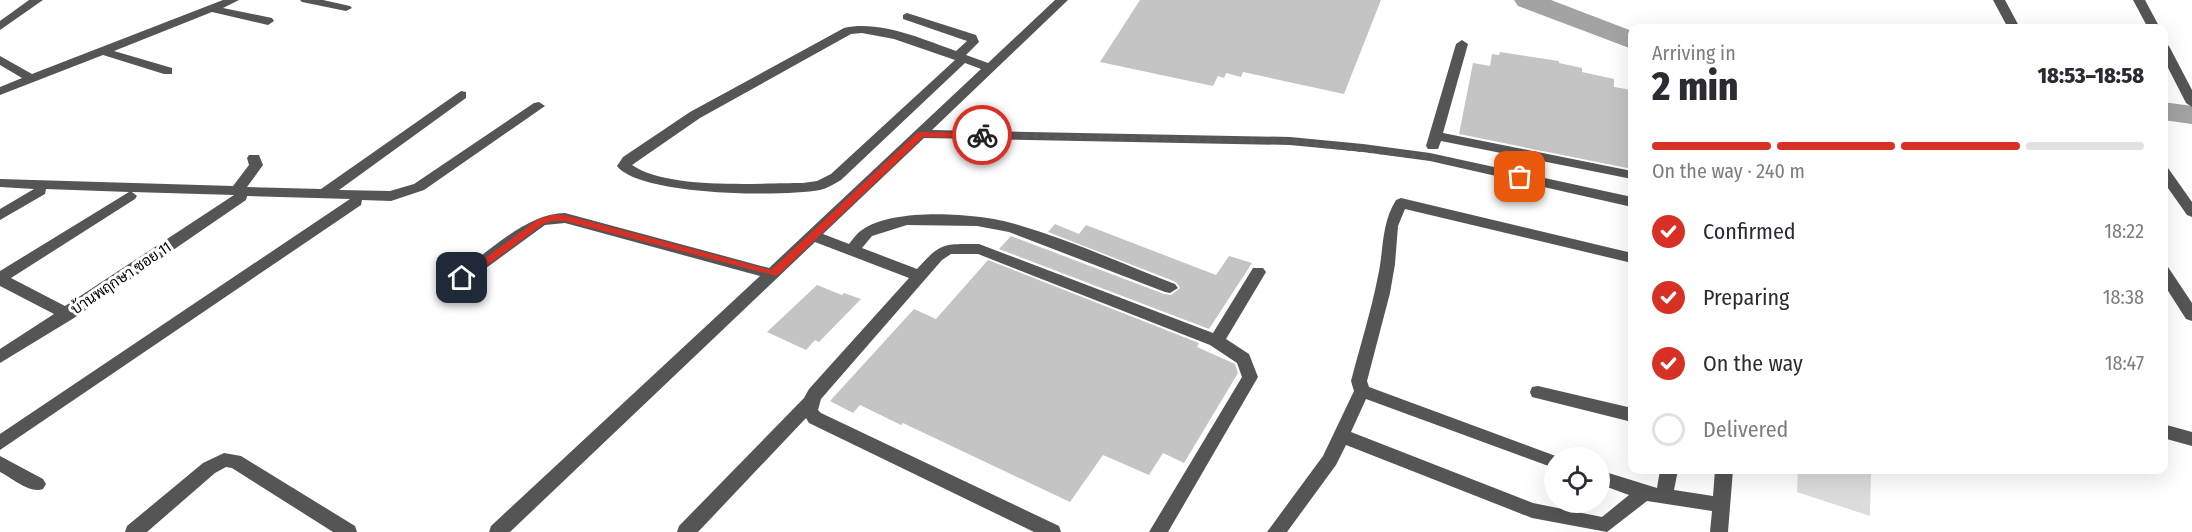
<!DOCTYPE html>
<meta charset="utf-8">
<style>
body{margin:0;font-family:"Fira Sans Condensed",Sarabun,sans-serif;background:#f7f7f7;color:#2b2b33;height:100vh;display:flex;flex-direction:column;font-size:22px;white-space:nowrap}
*{box-sizing:border-box;margin:0}
p{font-size:20px;color:#7c7c81}
.icon{flex:none;width:33px;height:33px;fill:none;stroke:currentColor;stroke-width:2;stroke-linecap:round;stroke-linejoin:round}
.map{position:relative;flex:1;overflow:hidden}
.sheet{position:absolute;left:1628px;top:24px;width:540px;height:450px;display:flex;flex-direction:column;background:#fff;border-radius:12px;box-shadow:0 6px 24px #0002}
.sheet>*{flex:none}
.buttons{position:absolute;left:1544px;top:447px;display:grid;gap:12px}
.buttons a{display:grid;place-items:center;width:66px;height:66px;border-radius:50%;background:#fff;box-shadow:0 6px 24px #0002;font-size:30px}
.pin{position:absolute;display:grid;place-items:center;width:51px;height:51px;color:#fff;margin:-26px;border-radius:12px;box-shadow:0 3px 9px #0006}
.courier{position:absolute;display:grid;place-items:center;width:60px;height:60px;margin:-30px;border:4px solid #d93025;border-radius:50%;background:#fff;color:#222;box-shadow:0 2px 8px #0007}
.head em{font-style:normal;font-weight:800}
.head div{display:flex;flex-direction:column-reverse}
.head{display:flex;align-items:center;justify-content:space-between;height:102px;padding:0 24px}
h1{font-size:39px;font-weight:800;line-height:45px}
.bar{display:grid;grid-template-columns:repeat(4,1fr);gap:9px 6px;align-content:center;height:72px;padding:0 24px}
.bar i{height:8px;border-radius:4px;background:#e1e1e2}
.bar .selected{background:#d93025}
.bar p{grid-column:span 4}
ol{padding:0 24px;list-style:none}
li{display:flex;align-items:center;gap:18px;height:66px}
li p{margin-inline-start:auto}
li .icon{padding:6px;border-radius:50%;background:#d93025;color:#fff;stroke-width:4}
li:last-child{color:#7c7c81}
li i{width:33px;height:33px;border:3px solid #e1e1e2;border-radius:50%}
.map>svg:first-child{display:block}
.green{fill:#dcdcdc}
.lines{fill:none;stroke-linecap:round;stroke-linejoin:round}
.river{fill:#a3a3a3;fill-rule:evenodd}
.building{fill:#c4c4c4}
.minor{fill:#555;fill-rule:evenodd}
.route{fill:#d93025}
.done{stroke:#595959;stroke-width:6;stroke-dasharray:0 10.8}
.labels{text-anchor:middle;dominant-baseline:central;stroke-width:6;stroke-linejoin:round;paint-order:stroke}
.street-label{font-size:15px;fill:#000;stroke:#fff}
</style>
<div class="map">
<svg width="2192" height="532" viewBox="0 0 2192 532">
<rect width="100%" height="100%" fill="#fff"/>
<polygon class="green" points="1798,470 1871,470 1870,516 1797,492"/>
<g class="lines">
<g class="river">
<polygon points="1514,0 1551,0 1632,31 1632,49 1518,6"/>
<polygon points="2163,102 2192,106 2192,124 2163,120"/>
</g>
</g>
<g class="building">
<polygon points="1140,0 1381,0 1344,94 1243,72 1241,77 1226,73 1224,78 1218,76 1213,86 1100,62"/>
<polygon points="1500,52 1559,61 1559,63 1582,68 1582,72 1614,79 1614,87 1632,90 1632,169 1459,134 1473,63 1490,66 1492,54 1499,55"/>
<polygon points="1055,224 1079,234 1086,225 1216,275 1229,256 1252,263 1209,329 999,249 1011,236 1164,294 1171,295 1180,288 1176,282 1048,232"/>
<polygon points="988,260 1199,343 1197,347 1235,364 1238,373 1184,463 1163,453 1149,475 1103,455 1070,502 903,423 901,425 860,405 853,413 830,401 914,309 936,319"/>
<polygon points="817,285 842,295 844,293 861,299 819,342 815,340 806,350 767,332"/>
</g>
<g class="lines">
<g class="minor">
<polygon points="29,0 43,0 0,30 0,21"/>
<polygon points="223,0 239,0 223,8 272,18 274,21 268,25 212,12 114,51 172,68 172,74 164,74 103,55 0,95 0,87 22,78 0,65 0,56 32,74"/>
<polygon points="300,0 323,0 350,6 352,8 346,11 302,2"/>
<path d="M1055 0H1068L932 130 1290 137 1363 144 1430 153 1632 197V207L1430 161 1363 152 1290 145 924 138 823 234 849 244C853 239 857 233 862 230 893 207 980 213 1015 224 1070 240 1123 264 1175 284L1178 288 1170 293 1165 292 1009 232 977 226 907 225 872 236 862 248 917 269C941 242 944 244 979 244L1213 333 1253 268H1263L1266 272 1226 339 1249 354 1258 377 1168 532H1149L1242 377 1237 363 1210 345 978 254H951L942 260 821 399 818 410 821 413 1059 526 1061 532H1034L809 423 806 418 698 532H677L679 526 804 398 809 389 909 278 815 242 510 532H489L491 526 760 276 565 223 545 225 467 282H457L454 278 457 274C487 253 527 213 565 213L769 268 981 69 965 63 841 180C834 184 828 188 820 190 783 197 640 196 617 166L623 157 690 112 844 28C880 20 922 39 956 51L967 41 903 19V15L907 13 976 35 979 42 966 55 988 63ZM862 33 894 39 955 60 831 174 817 181 803 183C759 183 668 190 632 165L700 118 851 34Z"/>
<polygon points="1993,0 2005,0 2020,28 2008,28"/>
<polygon points="2133,0 2145,0 2160,28 2148,28"/>
<polygon points="1462,40 1468,44 1443,133 1632,171 1632,179 1441,141 1438,149 1428,149 1426,146 1456,44"/>
<polygon points="2163,42 2169,46 2192,90 2192,107 2186,103 2163,58"/>
<path d="M461 91 466 92V98L339 190 390 191 414 184 534 103 539 102 545 106 424 190 391 201 362 200 361 205 0 450V434L350 199 247 196 246 200 74 318 0 363V349L54 314 0 286V271L129 192 46 189 45 194 0 220V209L34 189 0 187V179L233 186 249 165 247 158 249 155H259L263 165 247 187 321 189ZM132 192 234 195 65 306 11 278 135 199 137 196Z"/>
<polygon points="2163,167 2168,168 2192,202 2192,217 2187,215 2163,181"/>
<path d="M1401 198 1632 253V263L1405 209 1398 226 1395 264 1390 293 1367 381 1369 387 1561 458H1554V468L1366 399 1351 432 1533 503 1602 517 1629 495 1599 484V470L1657 488 1660 470H1678L1674 490 1713 496 1715 470H1733L1728 532H1710L1712 511 1647 501 1607 532 1532 518 1346 445 1336 465 1287 532H1267L1323 456 1354 391 1351 381C1360 346 1371 312 1378 276 1384 249 1381 224 1396 200Z"/>
<polygon points="2163,266 2168,267 2192,303 2192,321 2186,319 2163,283"/>
<polygon points="1538,386 1632,408 1632,422 1532,397 1530,392 1532,387"/>
<polygon points="2163,424 2192,432 2192,446 2163,438"/>
<polygon points="224,453 241,456 355,526 357,532 333,532 232,468 226,467 215,473 147,532 125,532 127,526 203,463"/>
<path d="M0 456 43 479 46 484 43 489C30 494 12 478 0 472Z"/>
</g>
</g>
<polygon class="route" points="918,132 982,133 986,135 982,138 923,137 777,276 565,221 552,221 543,224 466,281 458,278 537,220 552,215 565,215 771,270"/>
<g class="lines">
<polyline class="done" points="982,135 1290,141 1430,157 1520,177"/>
</g>
<g class="labels">
<g class="street-label">
<text transform="translate(121 278) rotate(-34)">บ้านพฤกษา ซอย 11</text>
</g>
</g>
</svg>
<div class="buttons">
<a><svg class="icon" aria-label="locate" viewBox="0 0 24 24"><circle cx="12" cy="12" r="6"/><path d="M12 2v4M12 18v4M2 12h4M18 12h4"/></svg></a>
</div>
<div class="pin" style="left:1520px;top:177px;background:#ea580c"><svg class="icon" aria-label="bag" viewBox="0 0 24 24"><path d="M5 8h14l-1 12H6zM9 8a3 3 0 0 1 6 0"/></svg></div>
<div class="pin" style="left:462px;top:278px;background:#1f2937"><svg class="icon" aria-label="home" viewBox="0 0 24 24"><path d="M3 11l9-7 9 7M6 9v11h12V9"/></svg></div>
<div class="courier" style="left:982px;top:135px"><svg class="icon" aria-label="bike" viewBox="0 0 24 24"><circle cx="6" cy="16" r="4"/><circle cx="18" cy="16" r="4"/><path d="M6 16l4-8h5l3 8M10 8l3 8H6M13 5h3"/></svg></div>
<section class="sheet">
<div class="head"><div><h1>2 min</h1><p>Arriving in</p></div><em>18:53–18:58</em></div>
<div class="bar"><i class="selected"></i><i class="selected"></i><i class="selected"></i><i></i><p>On the way · 240 m</p></div>
<ol>
<li><svg class="icon" aria-label="check" viewBox="0 0 24 24"><path d="M5 12l5 5 9-10"/></svg>Confirmed<p>18:22</p></li>
<li><svg class="icon" aria-label="check" viewBox="0 0 24 24"><path d="M5 12l5 5 9-10"/></svg>Preparing<p>18:38</p></li>
<li><svg class="icon" aria-label="check" viewBox="0 0 24 24"><path d="M5 12l5 5 9-10"/></svg>On the way<p>18:47</p></li>
<li><i></i>Delivered</li>
</ol>
</section>
</div>
